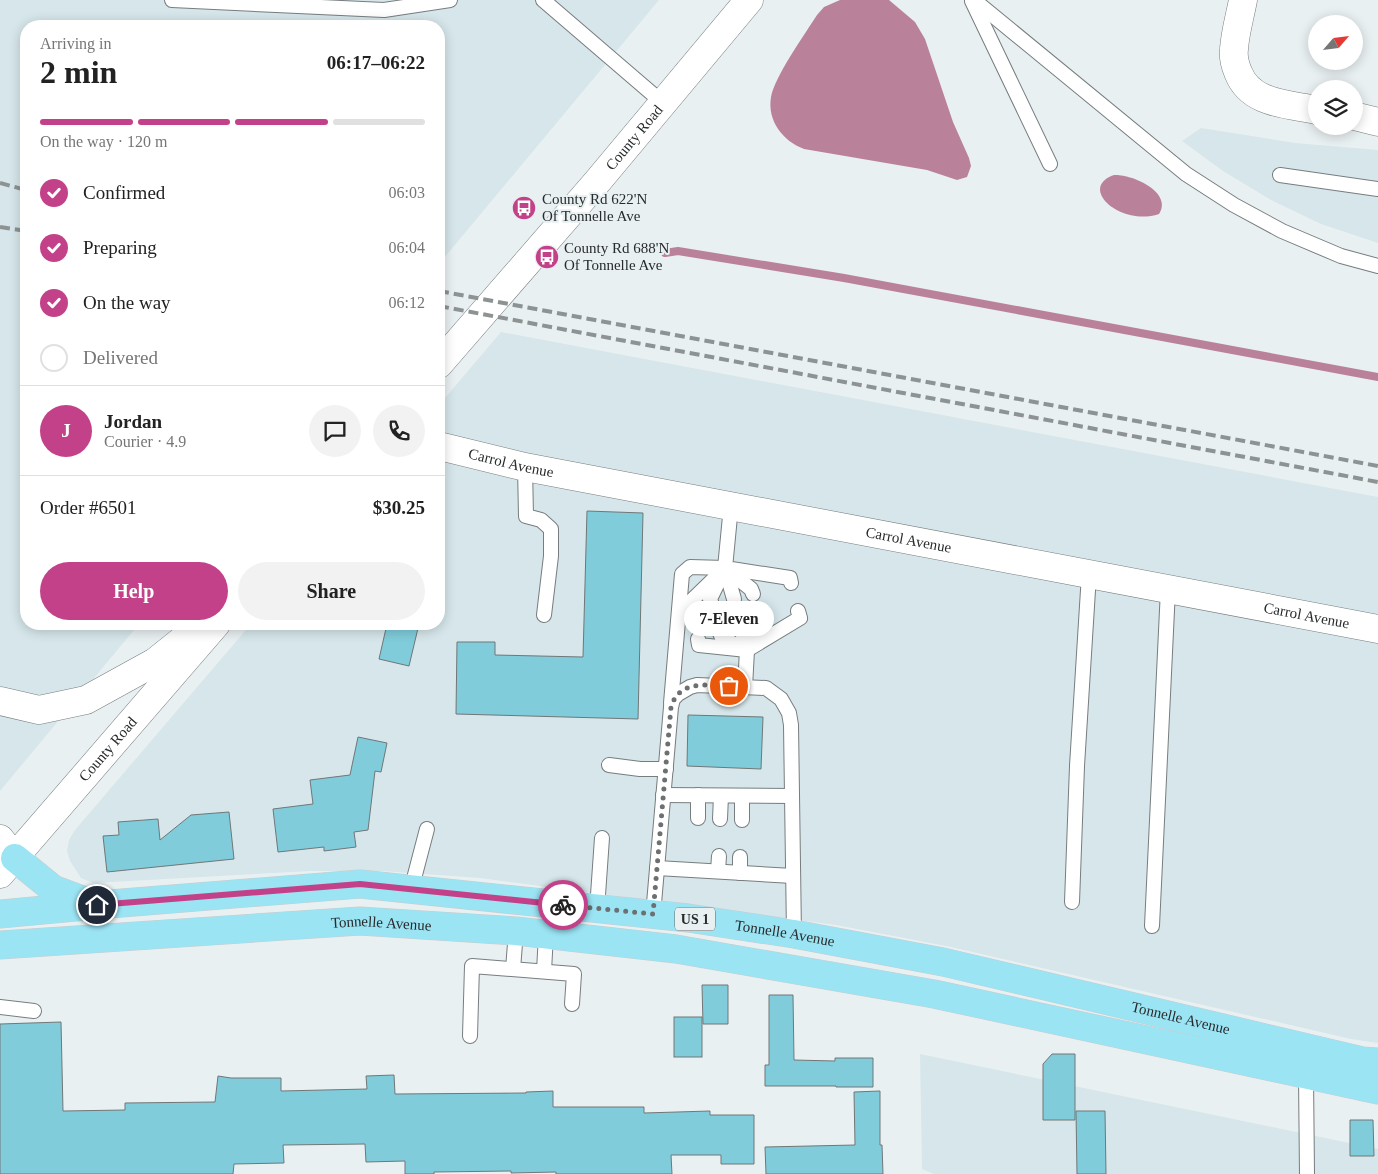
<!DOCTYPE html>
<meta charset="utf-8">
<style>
body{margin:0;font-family:Georgia,serif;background:#f2f2f2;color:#222;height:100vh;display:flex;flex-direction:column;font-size:19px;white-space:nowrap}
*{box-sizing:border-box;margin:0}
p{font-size:16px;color:#767676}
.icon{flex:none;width:28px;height:28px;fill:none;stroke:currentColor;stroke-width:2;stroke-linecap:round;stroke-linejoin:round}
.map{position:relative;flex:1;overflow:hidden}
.sheet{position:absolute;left:20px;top:20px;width:425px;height:610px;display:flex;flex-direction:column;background:#fff;border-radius:20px;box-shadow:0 2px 12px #0003}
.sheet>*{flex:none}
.needle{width:32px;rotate:62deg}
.controls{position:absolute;left:1308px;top:15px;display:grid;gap:10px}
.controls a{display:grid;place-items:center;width:55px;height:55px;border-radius:50%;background:#fff;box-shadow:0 2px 12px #0003;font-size:25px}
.pin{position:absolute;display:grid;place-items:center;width:42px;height:42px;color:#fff;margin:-21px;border:2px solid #fff;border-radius:50%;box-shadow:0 1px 5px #0007}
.courier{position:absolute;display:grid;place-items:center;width:50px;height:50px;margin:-25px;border:4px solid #c34189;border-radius:50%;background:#fff;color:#222;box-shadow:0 1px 6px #0007}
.bubble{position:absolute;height:35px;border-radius:18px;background:#fff;box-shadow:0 2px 12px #0003;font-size:16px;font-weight:700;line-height:35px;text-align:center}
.summary em{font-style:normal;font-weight:700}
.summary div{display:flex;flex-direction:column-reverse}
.summary{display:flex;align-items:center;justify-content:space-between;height:85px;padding:0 20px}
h1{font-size:32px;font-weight:700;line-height:38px}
.bar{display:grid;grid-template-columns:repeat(4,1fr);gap:8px 5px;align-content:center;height:60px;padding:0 20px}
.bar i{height:6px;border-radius:4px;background:#e0e0e0}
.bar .selected{background:#c34189}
.bar p{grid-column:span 4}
.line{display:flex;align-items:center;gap:12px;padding:0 20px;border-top:1px solid #e0e0e0}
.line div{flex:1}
.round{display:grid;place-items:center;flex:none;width:52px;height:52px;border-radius:26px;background:#f2f2f2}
ol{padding:0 20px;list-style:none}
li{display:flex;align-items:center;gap:15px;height:55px}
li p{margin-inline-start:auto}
li .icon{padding:5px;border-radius:50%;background:#c34189;color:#fff;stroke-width:4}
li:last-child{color:#767676}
li i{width:28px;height:28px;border:2px solid #e0e0e0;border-radius:50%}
.primary-button{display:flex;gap:10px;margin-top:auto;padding:10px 20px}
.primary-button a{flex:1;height:58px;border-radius:30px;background:#c34189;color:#fff;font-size:20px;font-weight:700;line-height:58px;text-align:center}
.primary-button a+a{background:#f2f2f2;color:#222}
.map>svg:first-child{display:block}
.built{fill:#d6e6ea}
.water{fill:#ba819b}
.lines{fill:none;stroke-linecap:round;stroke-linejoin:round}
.stream{stroke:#ba819b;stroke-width:8}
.building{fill:#80ccdb;stroke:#707778}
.service-casing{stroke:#777d7f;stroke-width:16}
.minor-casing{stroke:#777d7f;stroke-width:29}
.secondary-casing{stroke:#777d7f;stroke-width:29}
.trunk-casing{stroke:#cbcccc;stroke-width:29}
.service{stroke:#fff;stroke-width:14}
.minor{stroke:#fff;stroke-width:28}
.secondary{stroke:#fff;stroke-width:28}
.trunk{stroke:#9be4f4;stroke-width:28}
.rail{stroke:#8d9293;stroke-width:4;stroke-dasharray:10 5;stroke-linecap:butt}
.done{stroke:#6c7071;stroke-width:5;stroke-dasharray:0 9}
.route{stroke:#c34189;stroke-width:6}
.labels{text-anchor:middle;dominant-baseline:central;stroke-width:4;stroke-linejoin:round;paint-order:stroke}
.shield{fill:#e9f0f2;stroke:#626667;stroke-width:1}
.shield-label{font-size:14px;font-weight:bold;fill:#282b2c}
.street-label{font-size:15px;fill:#282b2c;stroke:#e9f0f2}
.poi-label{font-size:15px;fill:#282b2c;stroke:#e9f0f2;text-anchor:start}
</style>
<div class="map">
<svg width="1378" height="1174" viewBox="0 0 1378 1174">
<rect width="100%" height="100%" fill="#e9f0f2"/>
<g class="built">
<polygon points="0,0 659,0 439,264 439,26 26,26 26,624 139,624 0,791"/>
<polygon points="1201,128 1295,143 1378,150 1378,243 1321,224 1271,200 1223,171 1182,141"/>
<polygon points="501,332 1378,497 1378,1043 1351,1039 951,947 836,925 480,878 382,871 310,871 93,883 81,878 70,861 67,851 69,840 75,830 251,624 439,624 439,405"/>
<polygon points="920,1054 1378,1149 1378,1174 934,1174 922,1169"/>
</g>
<g class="water">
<path d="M840 0H889L915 22 925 39 953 122 969 158 971 166 967 177 957 180 927 170 804 149C783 141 767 121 771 97 775 76 805 34 817 15L824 7Z"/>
<path d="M1114 175C1132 174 1173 192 1159 214 1121 227 1077 188 1114 175Z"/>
</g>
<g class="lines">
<polyline class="stream" points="665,253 678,251 844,278 1378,377"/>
</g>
<g class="building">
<polygon points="587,511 643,513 638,719 456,714 457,642 495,642 495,655 583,657"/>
<polygon points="387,624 419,624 409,666 379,659"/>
<polygon points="688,715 763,717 761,769 687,766"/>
<polygon points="358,737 387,743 381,772 375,771 368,830 354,832 356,847 324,851 324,847 278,852 273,809 313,804 310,780 350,775"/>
<polygon points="229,812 234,859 107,872 103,836 119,835 118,822 158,819 160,840 191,815"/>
<polygon points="702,985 728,985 728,1024 703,1024"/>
<polygon points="769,995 793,995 794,1060 835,1061 835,1058 873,1058 873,1087 836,1087 836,1086 765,1086 765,1065 769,1065"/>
<rect x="674" y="1017" width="28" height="40"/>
<polygon points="61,1022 63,1111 125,1110 125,1103 215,1102 218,1076 231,1078 281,1078 281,1091 367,1089 366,1076 394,1075 395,1094 526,1093 526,1092 553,1091 553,1107 644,1107 644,1113 710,1111 710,1115 754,1115 754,1164 721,1164 721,1155 671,1155 672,1174 556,1174 556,1172 511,1173 511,1171 434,1172 434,1174 405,1174 405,1161 366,1162 365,1144 283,1145 284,1163 234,1164 233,1174 0,1174 0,1024"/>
<polygon points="1052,1054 1075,1054 1075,1120 1043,1120 1043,1064"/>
<polygon points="880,1091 880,1145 882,1145 883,1174 766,1174 765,1147 855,1145 854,1092"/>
<polygon points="1076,1111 1105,1111 1106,1174 1077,1174"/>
<polygon points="1350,1120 1373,1120 1374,1156 1350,1156"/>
</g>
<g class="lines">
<g class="service-casing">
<g id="service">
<polyline points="172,0 384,10 450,0"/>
<polyline points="543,0 663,103"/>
<polyline points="974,0 1186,174 1234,205 1282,231 1341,256 1378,266"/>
<polyline points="972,1 1050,164"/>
<polyline points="1280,175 1378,189"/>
<polyline points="525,467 526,516 541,520 551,529 551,556 544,615"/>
<polyline points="731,506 725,568 790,578 791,583"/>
<polyline points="734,599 725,568 751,589 753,594"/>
<polyline points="690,611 688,604 718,575"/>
<polyline points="720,633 722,638 747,650 741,628"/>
<polyline points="698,639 699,645 747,650 800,618 798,611"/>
<polyline points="749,648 761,627 760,622"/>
<polyline points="745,687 747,650"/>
<polyline points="671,703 682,574 690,567 725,568 710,599 712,605"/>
<polyline points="609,765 640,769 666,769"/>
<polyline points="663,795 792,796"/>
<polyline points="698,818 698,795"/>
<polyline points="720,819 721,796"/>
<polyline points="742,820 742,796"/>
<polyline points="657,868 793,876"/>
<polyline points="718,871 719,856"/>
<polyline points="740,873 740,857"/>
<polyline points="411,890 427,829"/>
<polyline points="1072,902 1077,766 1089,574"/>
<polyline points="597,909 602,838"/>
<polyline points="653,915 671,707 673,699 678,694 690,687 697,685 766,688 781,699 789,713 791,725 794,934"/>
<polyline points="1152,926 1168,589"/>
<polyline points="513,969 516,931"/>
<polyline points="544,971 546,934"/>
<polyline points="0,1007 34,1011"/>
<polyline points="470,1036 472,966 574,974 572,1004"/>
<polyline points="1306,1076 1307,1174"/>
</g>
</g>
<g class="minor-casing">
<g id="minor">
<path d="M1243 0C1240 16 1235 33 1234 49 1233 57 1235 65 1238 72 1250 104 1287 104 1316 110"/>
<polyline points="1354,116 1378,122"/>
<path id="s1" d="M439 446 525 467 1378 629"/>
</g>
</g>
<g class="secondary-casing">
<g id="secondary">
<path id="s2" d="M439 364 597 182 749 0"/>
<polyline points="0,701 39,710 86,700 155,662 190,634"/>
<polyline points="0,839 15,858"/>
<path id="s3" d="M0 874 216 624"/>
</g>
</g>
<g class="trunk-casing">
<g id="trunk">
<polyline points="15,858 53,889 88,902"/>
<path id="s4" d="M0 914 97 905 360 884 688 918 794 934 943 962 1363 1061 1378 1062"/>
<path id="s5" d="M0 945 360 921 516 931 676 949 934 994 1378 1090"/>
</g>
</g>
<use href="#service" class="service"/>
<use href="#minor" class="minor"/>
<use href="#secondary" class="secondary"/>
<use href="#trunk" class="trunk"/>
<g class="rail">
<polyline points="0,183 26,190"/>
<polyline points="0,227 26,231"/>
<polyline points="439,291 1378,466"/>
<polyline points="439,306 1378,482"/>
</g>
</g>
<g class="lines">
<path class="done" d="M563 905 653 914 671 707C679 680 706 685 729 686"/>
<polyline class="route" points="97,905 360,884 563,905"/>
</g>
<defs>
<g id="bus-disc" transform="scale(1.25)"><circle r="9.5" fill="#c34189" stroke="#e9f0f2"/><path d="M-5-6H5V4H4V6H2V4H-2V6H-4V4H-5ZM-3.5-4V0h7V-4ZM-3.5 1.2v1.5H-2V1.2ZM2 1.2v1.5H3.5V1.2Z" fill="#fff"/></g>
</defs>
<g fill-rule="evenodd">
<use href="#bus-disc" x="524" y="208"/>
<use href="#bus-disc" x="547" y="257"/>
</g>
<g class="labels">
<rect class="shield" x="675" y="907.5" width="40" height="23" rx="4"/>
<g class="shield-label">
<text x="695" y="919">US 1</text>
</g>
<g class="street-label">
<text stroke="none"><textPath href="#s2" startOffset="299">County Road</textPath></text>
<text stroke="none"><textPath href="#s1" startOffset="74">Carrol Avenue</textPath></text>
<text stroke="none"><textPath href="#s1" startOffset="479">Carrol Avenue</textPath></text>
<text stroke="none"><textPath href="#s1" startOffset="884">Carrol Avenue</textPath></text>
<text stroke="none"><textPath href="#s3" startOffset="165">County Road</textPath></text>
<text stroke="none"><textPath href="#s5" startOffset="382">Tonnelle Avenue</textPath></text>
<text stroke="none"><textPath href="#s4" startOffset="789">Tonnelle Avenue</textPath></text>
<text stroke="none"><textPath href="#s4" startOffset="1194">Tonnelle Avenue</textPath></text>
</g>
<g class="poi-label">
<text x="542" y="199">County Rd 622'N<tspan x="542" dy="17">Of Tonnelle Ave</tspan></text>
<text x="564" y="248">County Rd 688'N<tspan x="564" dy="17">Of Tonnelle Ave</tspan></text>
</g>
</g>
</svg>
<div class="controls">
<a><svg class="needle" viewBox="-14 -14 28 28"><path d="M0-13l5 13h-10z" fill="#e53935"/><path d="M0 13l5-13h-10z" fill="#767676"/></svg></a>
<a><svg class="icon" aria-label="layers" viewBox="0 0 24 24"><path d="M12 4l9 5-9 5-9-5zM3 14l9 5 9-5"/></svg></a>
</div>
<div class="pin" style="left:729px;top:686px;background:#ea580c"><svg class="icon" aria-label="bag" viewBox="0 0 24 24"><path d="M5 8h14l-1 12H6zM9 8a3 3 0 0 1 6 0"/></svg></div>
<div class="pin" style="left:97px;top:905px;background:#1f2937"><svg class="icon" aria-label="home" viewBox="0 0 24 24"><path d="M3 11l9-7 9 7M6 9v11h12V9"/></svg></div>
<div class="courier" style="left:563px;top:905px"><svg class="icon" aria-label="bike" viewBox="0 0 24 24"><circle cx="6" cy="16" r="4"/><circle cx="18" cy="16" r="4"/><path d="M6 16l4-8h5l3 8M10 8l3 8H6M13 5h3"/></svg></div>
<div class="bubble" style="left:684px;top:601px;width:90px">7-Eleven</div>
<section class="sheet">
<div class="summary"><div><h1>2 min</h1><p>Arriving in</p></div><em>06:17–06:22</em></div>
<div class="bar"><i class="selected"></i><i class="selected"></i><i class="selected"></i><i></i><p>On the way · 120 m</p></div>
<ol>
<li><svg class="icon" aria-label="check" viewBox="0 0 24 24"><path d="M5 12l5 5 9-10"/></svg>Confirmed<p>06:03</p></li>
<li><svg class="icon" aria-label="check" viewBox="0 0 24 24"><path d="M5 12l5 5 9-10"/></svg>Preparing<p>06:04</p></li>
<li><svg class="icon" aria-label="check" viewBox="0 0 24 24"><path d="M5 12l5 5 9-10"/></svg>On the way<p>06:12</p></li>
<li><i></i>Delivered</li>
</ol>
<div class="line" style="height:90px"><b class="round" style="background:#c34189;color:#fff">J</b><div><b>Jordan</b><p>Courier · 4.9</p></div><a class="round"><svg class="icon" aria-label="chat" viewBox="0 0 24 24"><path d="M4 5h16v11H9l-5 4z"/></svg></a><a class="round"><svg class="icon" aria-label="phone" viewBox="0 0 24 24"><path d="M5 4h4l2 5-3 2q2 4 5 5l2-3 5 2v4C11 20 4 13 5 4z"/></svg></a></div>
<div class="line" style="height:65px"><div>Order #6501</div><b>$30.25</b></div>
<div class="primary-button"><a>Help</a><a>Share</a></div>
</section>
</div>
